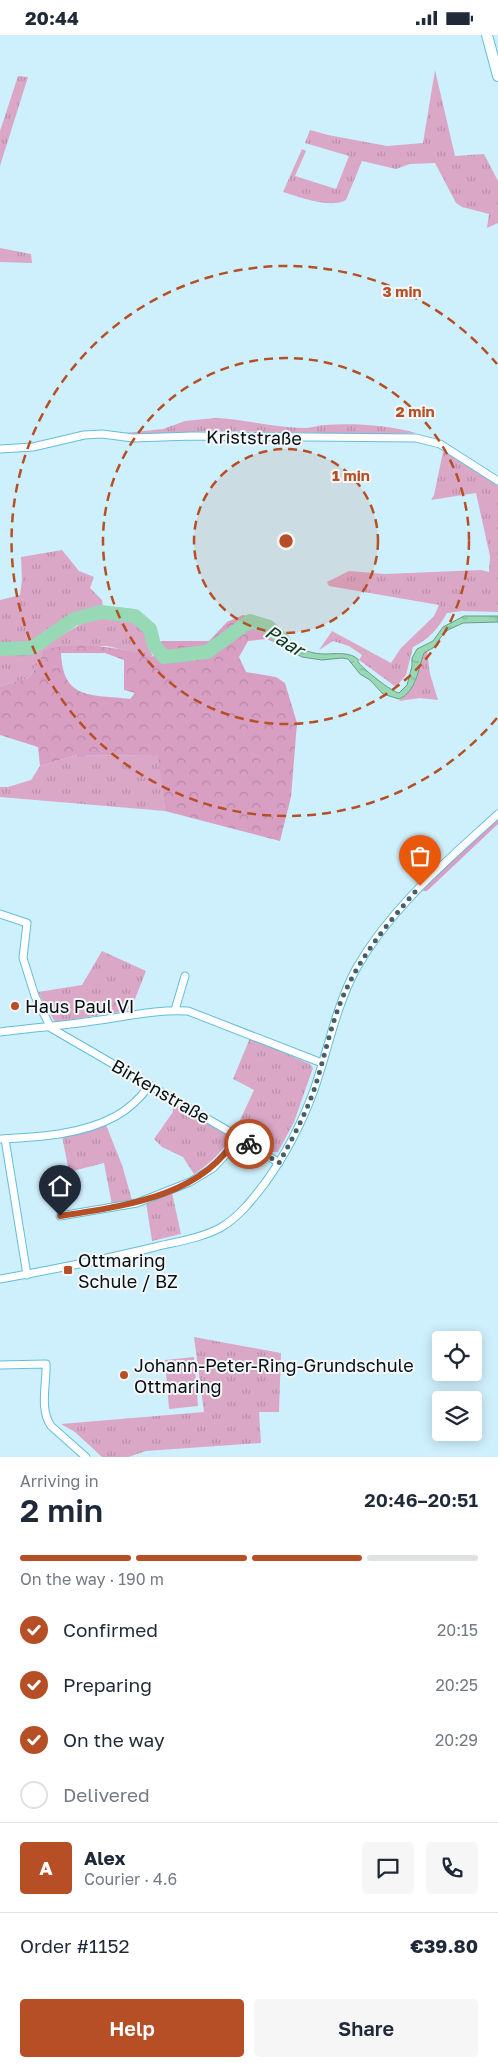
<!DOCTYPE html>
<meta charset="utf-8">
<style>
body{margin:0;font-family:"Golos Text",sans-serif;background:#f6f6f7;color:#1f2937;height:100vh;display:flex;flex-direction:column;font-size:19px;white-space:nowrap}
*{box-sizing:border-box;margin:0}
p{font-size:16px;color:#747a83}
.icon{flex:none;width:28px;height:28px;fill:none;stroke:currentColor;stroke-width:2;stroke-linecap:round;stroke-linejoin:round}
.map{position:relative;height:1422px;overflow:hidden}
.panel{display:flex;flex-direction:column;background:#fff;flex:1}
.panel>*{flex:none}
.buttons{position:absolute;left:432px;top:1296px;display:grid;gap:10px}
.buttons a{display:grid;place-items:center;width:50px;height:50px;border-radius:5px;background:#fff;box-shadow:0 2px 12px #0003;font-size:25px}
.pin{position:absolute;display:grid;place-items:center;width:42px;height:42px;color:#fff;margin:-51px -21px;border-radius:50% 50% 50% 0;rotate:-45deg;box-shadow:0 0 5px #0007}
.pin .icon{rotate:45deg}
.courier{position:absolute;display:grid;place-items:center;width:50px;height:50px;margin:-25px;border:4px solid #b64f26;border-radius:50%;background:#fff;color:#222;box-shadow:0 1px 6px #0007}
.summary em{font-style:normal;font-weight:600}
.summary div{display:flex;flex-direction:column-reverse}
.summary{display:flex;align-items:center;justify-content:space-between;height:85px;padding:0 20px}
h1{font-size:32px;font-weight:600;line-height:38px}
.bar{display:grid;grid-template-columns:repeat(4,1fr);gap:8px 5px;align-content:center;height:60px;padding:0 20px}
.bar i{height:6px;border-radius:4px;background:#e0e1e3}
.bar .on{background:#b64f26}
.bar p{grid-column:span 4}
.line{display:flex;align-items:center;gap:12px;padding:0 20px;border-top:1px solid #e0e1e3}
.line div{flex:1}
.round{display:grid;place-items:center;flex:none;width:52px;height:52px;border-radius:5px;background:#f6f6f7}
ol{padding:0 20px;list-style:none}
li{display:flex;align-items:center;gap:15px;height:55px}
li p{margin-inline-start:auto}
li .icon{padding:5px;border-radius:50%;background:#b64f26;color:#fff;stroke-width:4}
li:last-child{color:#747a83}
li i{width:28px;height:28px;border:2px solid #e0e1e3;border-radius:50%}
.button{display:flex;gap:10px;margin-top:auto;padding:10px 20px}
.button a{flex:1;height:58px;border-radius:5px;background:#b64f26;color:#fff;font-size:20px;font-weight:600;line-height:58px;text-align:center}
.button a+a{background:#f6f6f7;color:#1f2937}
.status{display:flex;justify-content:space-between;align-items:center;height:35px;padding:0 25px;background:#fff;direction:ltr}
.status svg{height:14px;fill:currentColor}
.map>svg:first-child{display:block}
.grass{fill:url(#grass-tufts)}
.forest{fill:url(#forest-crowns);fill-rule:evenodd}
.garden{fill:#daa7c7}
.water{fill:url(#water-ripples);stroke:#6a9c85}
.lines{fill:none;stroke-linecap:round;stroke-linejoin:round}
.river{stroke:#97d8b5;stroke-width:14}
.minor-casing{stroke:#63bedb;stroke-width:9}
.secondary-casing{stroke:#63bedb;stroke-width:12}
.minor{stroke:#fff;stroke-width:7}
.secondary{stroke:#fff;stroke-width:10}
.done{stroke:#485e66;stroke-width:5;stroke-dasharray:0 9}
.route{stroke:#b64f26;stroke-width:6}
.ring{fill:none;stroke:#b64f26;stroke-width:2.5;stroke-dasharray:9 6}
.poi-dot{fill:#b64f26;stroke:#f6f6f6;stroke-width:2}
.labels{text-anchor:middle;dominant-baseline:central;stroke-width:4;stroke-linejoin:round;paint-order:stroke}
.street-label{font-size:18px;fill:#001016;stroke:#f6f6f6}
.poi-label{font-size:18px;fill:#001016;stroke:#f6f6f6;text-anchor:start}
.water-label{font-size:19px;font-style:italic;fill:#013924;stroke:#f6f6f6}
.centre{fill:#b64f26;stroke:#f6f6f6;stroke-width:2.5}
.ring-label{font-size:15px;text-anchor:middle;font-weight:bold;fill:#b64f26;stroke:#f6f6f6;stroke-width:4;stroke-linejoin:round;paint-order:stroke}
</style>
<div class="status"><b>20:44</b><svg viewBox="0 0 49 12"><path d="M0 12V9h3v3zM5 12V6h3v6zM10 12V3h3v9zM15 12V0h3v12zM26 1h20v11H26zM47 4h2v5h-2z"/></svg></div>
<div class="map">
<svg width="498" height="1422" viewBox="0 0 498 1422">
<defs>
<pattern id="grass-tufts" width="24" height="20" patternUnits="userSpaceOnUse" patternTransform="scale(1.25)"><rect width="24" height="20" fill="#daa7c7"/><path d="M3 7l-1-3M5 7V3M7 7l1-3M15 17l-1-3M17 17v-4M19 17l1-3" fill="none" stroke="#b98faa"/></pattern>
<pattern id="forest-crowns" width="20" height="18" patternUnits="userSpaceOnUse" patternTransform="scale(1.25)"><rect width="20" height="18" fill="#d89fc3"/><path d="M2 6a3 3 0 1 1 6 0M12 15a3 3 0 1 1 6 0" fill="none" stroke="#b888a7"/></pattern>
<pattern id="water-ripples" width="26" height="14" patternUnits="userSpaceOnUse" patternTransform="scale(1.25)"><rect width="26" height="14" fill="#97d8b5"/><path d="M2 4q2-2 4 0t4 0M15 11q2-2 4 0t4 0" fill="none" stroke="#80b89b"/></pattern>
</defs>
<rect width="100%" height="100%" fill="#cef0fc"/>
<g class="grass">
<path d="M435 35 455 121 484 119 498 146V188L487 193 489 179 462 172 456 168 435 128 410 129 396 134 362 126 346 165C331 174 299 162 283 157L302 114 306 116 295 141 336 154 349 121 305 108 310 95 328 100 387 111 423 108Z"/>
<polygon points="18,41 28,42 0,131 0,96"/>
<polygon points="0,213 31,219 32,228 0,227"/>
<path d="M215 383C245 384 275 393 306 393 312 393 318 390 325 390 355 388 387 390 416 398L387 399 215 396 144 399 125 398 163 394 185 386Z"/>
<path d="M443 417 449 418 498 451V577L462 576 447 578C438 594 429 604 413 612L406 640 396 652 359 625 362 620 349 611 333 606 319 615 332 596 391 628 401 613 434 581 439 570 329 551 327 547 349 536 385 539 481 535 489 537 490 521 476 458 431 465 434 460Z"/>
<polygon points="62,515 79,536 94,542 90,553 102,565 103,573 74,581 33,608 0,609 0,565 20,560 22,545 21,522"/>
<path d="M102 580C116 581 138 580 145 595 149 604 149 613 153 622L107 611 43 615 40 626 29 643 0 651V620H13L38 617 55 604 88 585Z"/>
<polygon points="427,616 430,639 438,665 420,663 399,666 415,648 424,618"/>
<polygon points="77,720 159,721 165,776 0,762 0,752 8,752 31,745 40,731"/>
<polygon points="102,916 146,936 135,964 127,976 55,987 38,957 82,950"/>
<polygon points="250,1003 310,1029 313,1033 294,1087 278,1117 271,1117 235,1096 254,1055 233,1044"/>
<path d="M172 1067 230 1102C221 1119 210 1128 194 1139L183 1122 162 1112 154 1104 173 1077Z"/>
<polygon points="106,1090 122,1130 132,1165 112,1170 104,1128 69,1137 62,1101"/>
<polygon points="172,1158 181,1199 152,1206 146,1167"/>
<polygon points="194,1302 281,1318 279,1377 259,1377 261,1408 146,1416 128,1422 102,1422 75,1397 61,1389 204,1377"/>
</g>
<g class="forest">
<path d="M243 580 266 584 275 593 269 596 284 612 267 604 248 606 239 622 246 637 276 642 285 648 297 688 291 762 280 806 165 776 158 721 77 720 40 731 38 712 0 700V651L29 643 40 626 43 615C77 606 119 612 153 622L161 606H209L227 587ZM61 618H105L124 625V655L135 658 130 664C92 659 63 666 61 618Z"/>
<polygon points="498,782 498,789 427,856 423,856 425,851"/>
</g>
<polygon class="garden" points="194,1322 198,1371 169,1374 165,1325"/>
<path class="water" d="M464 581H498V587L463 588 448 595 440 603 438 610 424 618C418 635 416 657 399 664L383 659 370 645 360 639 348 624 342 623 322 625 302 622 284 612 268 596 275 593C289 607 303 619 325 619 335 619 346 617 355 622 361 626 356 623 359 628 363 634 392 657 399 658L407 650 412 631V623L417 614 433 606 443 592Z"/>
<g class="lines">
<polyline class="river" points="0,614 32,613 74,584 101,577 135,581 150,594 154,610 164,622 207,617 250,586 269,592 284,606"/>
<g class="minor-casing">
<g id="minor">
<polyline points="0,414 33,412 84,400 102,399 133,403 193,401 416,403 440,409 498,446"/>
<polyline points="0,879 27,888 23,923 35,961 51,993 237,1101 279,1128"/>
<polyline points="175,975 185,941"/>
<path d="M0 997C33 993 67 990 100 985 129 981 159 974 188 976L322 1028"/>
<path d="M0 1104C38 1102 82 1100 116 1081 129 1074 141 1062 150 1050"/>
<polyline points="5,1104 27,1240"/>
<polyline points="60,1181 137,1168 190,1147 213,1133 229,1116 237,1101"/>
<path d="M0 1244C51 1235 101 1225 151 1213 174 1207 199 1204 220 1193 239 1182 252 1165 265 1148 286 1119 302 1088 314 1055 328 1015 336 971 356 934 391 872 447 826 498 779"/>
<path d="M0 1330 46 1329C47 1348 39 1374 51 1391L86 1422"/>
</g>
</g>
<g class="secondary-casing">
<polyline id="secondary" points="487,0 498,41"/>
</g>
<use href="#minor" class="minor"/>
<use href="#secondary" class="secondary"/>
</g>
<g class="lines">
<path class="done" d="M249 1109 279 1128C292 1104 306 1079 315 1052 325 1021 331 987 345 957 363 917 391 885 420 851"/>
<path class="route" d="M60 1181C123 1171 203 1162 237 1101L249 1109"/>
</g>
<circle cx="286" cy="506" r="92" fill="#b64f26" fill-opacity=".12"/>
<g class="ring">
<circle cx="286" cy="506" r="92"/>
<circle cx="286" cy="506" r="183"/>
<path d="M497 683A275 275 0 1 1 497 329"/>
</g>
<g class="poi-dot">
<circle cx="15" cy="971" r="5"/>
<rect x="63" y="1230" width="10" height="10" rx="2.5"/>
<circle cx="124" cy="1340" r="5"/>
</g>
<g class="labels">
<g class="street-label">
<text transform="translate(254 402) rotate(1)">Kriststraße</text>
<text transform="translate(161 1056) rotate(30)">Birkenstraße</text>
</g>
<g class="poi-label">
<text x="25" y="971">Haus Paul VI</text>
<text x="78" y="1225">Ottmaring<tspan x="78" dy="21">Schule / BZ</tspan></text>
<text x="134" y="1330">Johann-Peter-Ring-Grundschule<tspan x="134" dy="21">Ottmaring</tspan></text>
</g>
<g class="water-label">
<text transform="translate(285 605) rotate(32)">Paar</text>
</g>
</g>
<circle cx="286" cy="506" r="8" class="centre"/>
<g class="ring-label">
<text x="402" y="262">3 min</text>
<text x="415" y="382">2 min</text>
<text x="351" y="446">1 min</text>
</g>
</svg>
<div class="buttons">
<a><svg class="icon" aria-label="locate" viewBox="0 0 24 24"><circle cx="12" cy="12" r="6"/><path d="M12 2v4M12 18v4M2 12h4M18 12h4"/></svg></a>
<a><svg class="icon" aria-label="layers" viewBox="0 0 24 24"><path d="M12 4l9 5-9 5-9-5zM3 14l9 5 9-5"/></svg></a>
</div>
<div class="pin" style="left:420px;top:851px;background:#ea580c"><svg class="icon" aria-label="bag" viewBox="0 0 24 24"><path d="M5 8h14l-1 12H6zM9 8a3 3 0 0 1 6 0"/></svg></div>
<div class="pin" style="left:60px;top:1181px;background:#1f2937"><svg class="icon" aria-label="home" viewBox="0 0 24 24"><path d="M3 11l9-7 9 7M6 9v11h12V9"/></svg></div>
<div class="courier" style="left:249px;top:1109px"><svg class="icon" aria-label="bike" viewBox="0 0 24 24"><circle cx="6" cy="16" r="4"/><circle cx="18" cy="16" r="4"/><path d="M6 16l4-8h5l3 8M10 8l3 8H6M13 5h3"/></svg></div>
</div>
<section class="panel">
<div class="summary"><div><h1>2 min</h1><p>Arriving in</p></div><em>20:46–20:51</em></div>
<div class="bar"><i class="on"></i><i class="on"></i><i class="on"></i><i></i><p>On the way · 190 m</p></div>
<ol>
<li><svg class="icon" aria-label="check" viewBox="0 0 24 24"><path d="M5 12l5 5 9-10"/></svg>Confirmed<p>20:15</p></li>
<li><svg class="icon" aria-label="check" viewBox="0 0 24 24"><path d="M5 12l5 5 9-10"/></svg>Preparing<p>20:25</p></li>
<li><svg class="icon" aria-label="check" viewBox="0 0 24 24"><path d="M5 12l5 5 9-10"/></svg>On the way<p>20:29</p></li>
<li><i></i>Delivered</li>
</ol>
<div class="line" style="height:90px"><b class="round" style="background:#b64f26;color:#fff">A</b><div><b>Alex</b><p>Courier · 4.6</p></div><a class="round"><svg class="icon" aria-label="chat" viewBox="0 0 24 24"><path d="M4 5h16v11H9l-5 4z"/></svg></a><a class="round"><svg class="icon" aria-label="phone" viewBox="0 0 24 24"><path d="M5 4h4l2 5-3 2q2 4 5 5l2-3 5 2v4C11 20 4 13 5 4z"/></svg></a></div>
<div class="line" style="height:65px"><div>Order #1152</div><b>€39.80</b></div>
<div class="button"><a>Help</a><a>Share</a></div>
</section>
